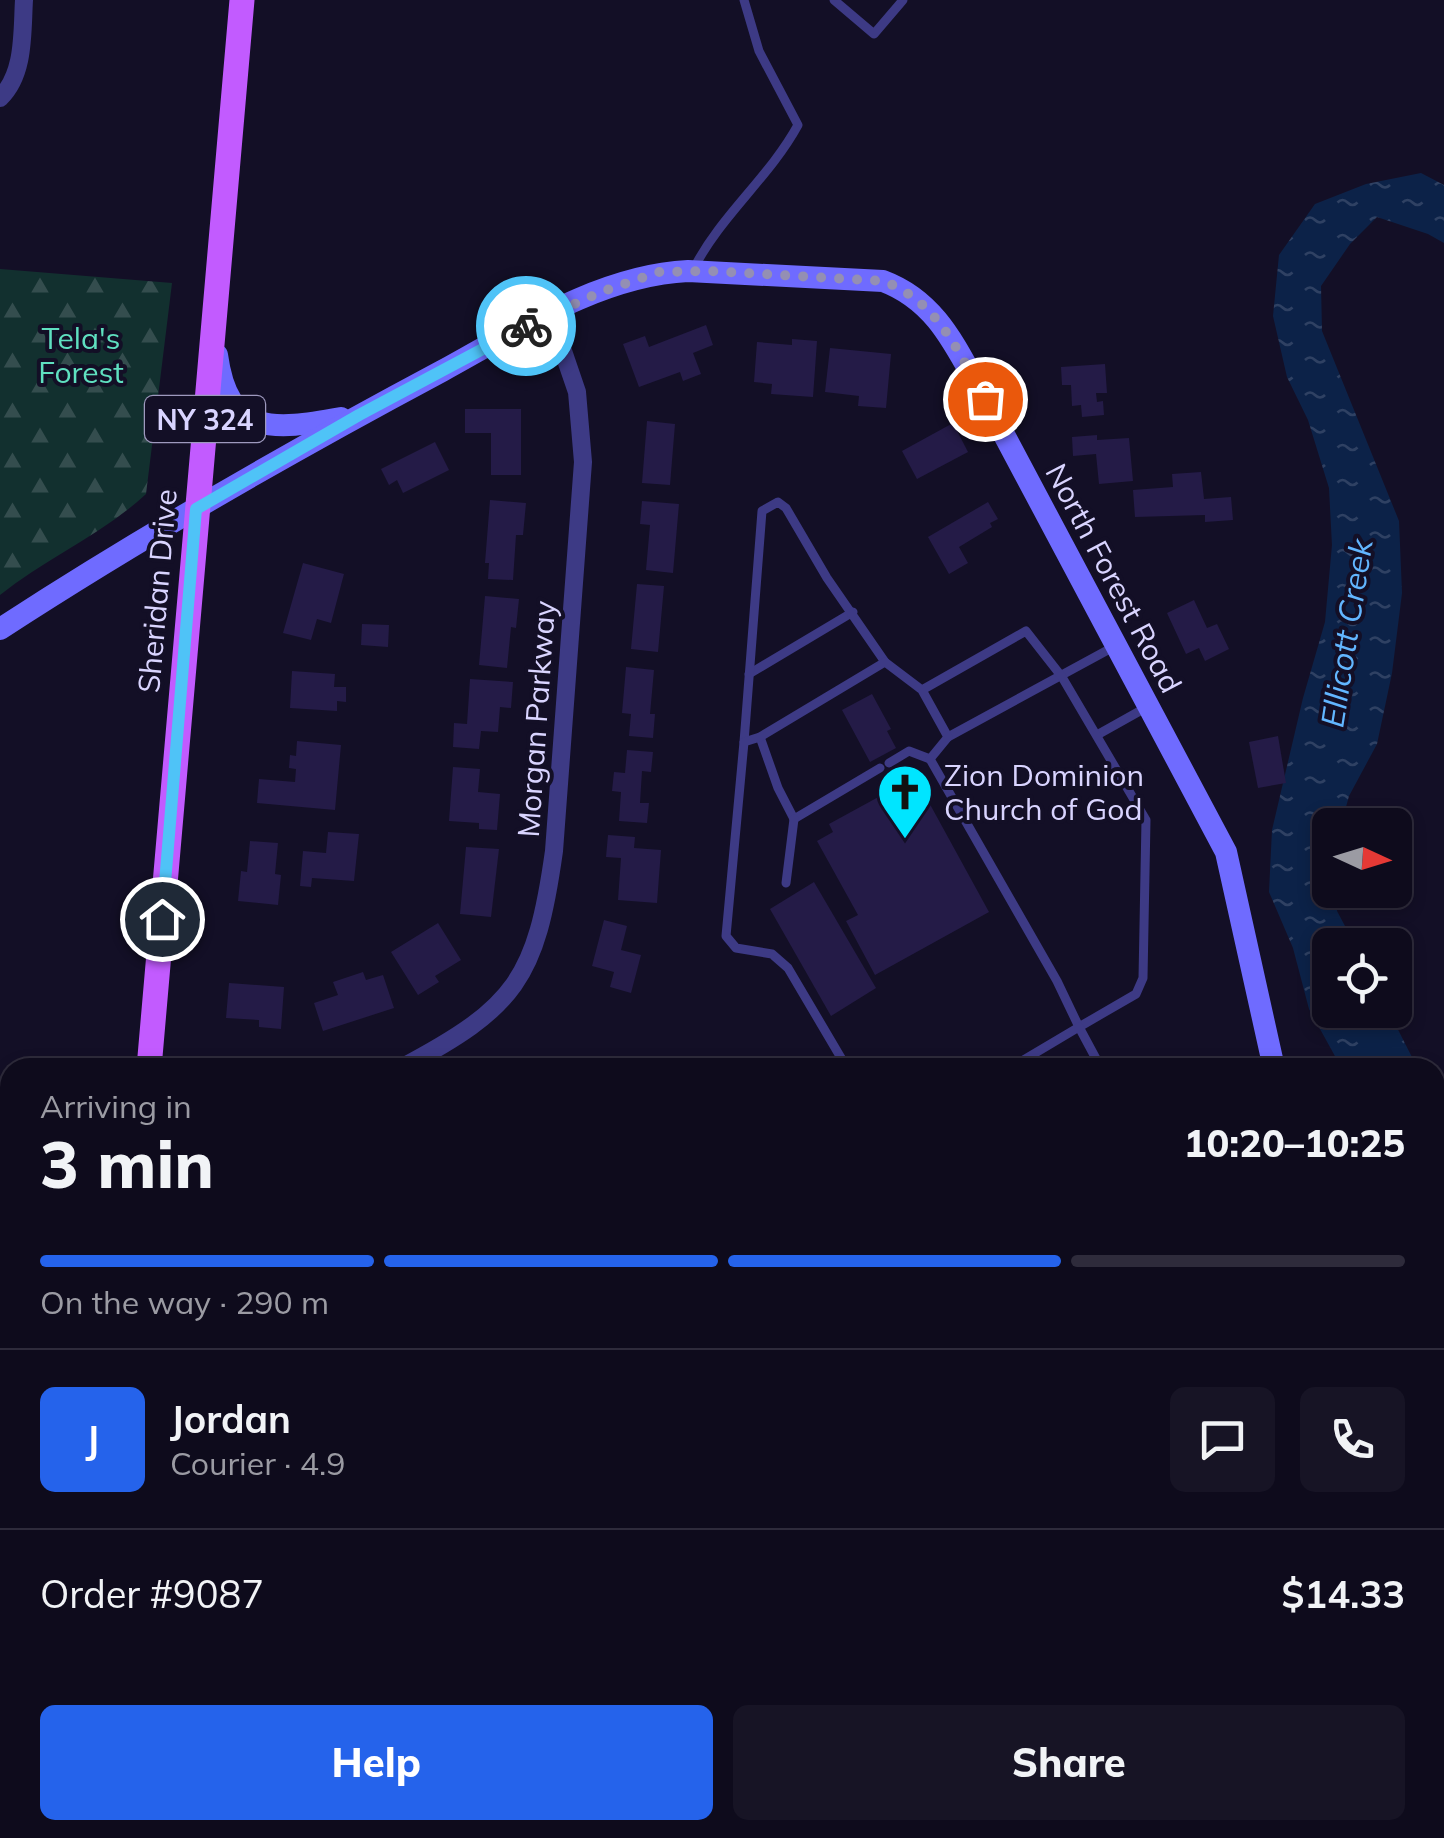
<!DOCTYPE html>
<meta charset="utf-8">
<style>
body{margin:0;font-family:Mulish,sans-serif;background:#171425;color:#f1f3f6;height:100vh;display:flex;flex-direction:column;font-size:38px;white-space:nowrap}
*{box-sizing:border-box;margin:0}
p{font-size:32px;color:#9b9ba3}
.icon{flex:none;width:55px;height:55px;fill:none;stroke:currentColor;stroke-width:2;stroke-linecap:round;stroke-linejoin:round}
.map{position:relative;flex:1;overflow:hidden}
.panel{position:absolute;left:0px;top:1058px;width:1445px;height:782px;display:flex;flex-direction:column;background:#0e0b1c;border-radius:30px 30px 0 0;box-shadow:0 5px 15px #0003,0 0 0 2px #2e2b3b}
.panel>*{flex:none}
.needle{width:65px;rotate:94deg}
.controls{position:absolute;left:1312px;top:808px;display:grid;gap:20px}
.controls a{display:grid;place-items:center;width:100px;height:100px;border-radius:15px;background:#0e0b1c;box-shadow:0 5px 15px #0003,0 0 0 2px #2e2b3b;font-size:50px}
.pin{position:absolute;display:grid;place-items:center;width:85px;height:85px;color:#fff;margin:-42px;border:5px solid #fff;border-radius:50%;box-shadow:0 2px 10px #0007}
.courier{position:absolute;display:grid;place-items:center;width:100px;height:100px;margin:-50px;border:8px solid #4fc3f7;border-radius:50%;background:#fff;color:#222;box-shadow:0 2px 12px #0007}
.headline em{font-style:normal;font-weight:800}
.headline div{display:flex;flex-direction:column-reverse}
.headline{display:flex;align-items:center;justify-content:space-between;height:170px;padding:0 40px}
h1{font-size:65px;font-weight:800;line-height:75px}
.bar{display:grid;grid-template-columns:repeat(4,1fr);gap:15px 10px;align-content:center;height:120px;padding:0 40px}
.bar i{height:12px;border-radius:8px;background:#2e2b3b}
.bar .selected{background:#2563eb}
.bar p{grid-column:span 4}
.line{display:flex;align-items:center;gap:25px;padding:0 40px;border-top:2px solid #2e2b3b}
.line div{flex:1}
.round{display:grid;place-items:center;flex:none;width:105px;height:105px;border-radius:15px;background:#171425}
.cta{display:flex;gap:20px;margin-top:auto;padding:20px 40px}
.cta a{flex:1;height:115px;border-radius:15px;background:#2563eb;color:#fff;font-size:40px;font-weight:800;line-height:115px;text-align:center}
.cta a+a{background:#171425;color:#f1f3f6}
.map>svg:first-child{display:block}
.grass{fill:url(#grass-tufts)}
.forest{fill:url(#forest-firs)}
.water{fill:url(#water-ripples)}
.building{fill:#241b47}
.lines{fill:none;stroke-linecap:round;stroke-linejoin:round}
.lane{stroke:#3d3a85;stroke-width:9}
.street{stroke:#3d3a85;stroke-width:18}
.secondary{stroke:#6f6bff;stroke-width:22}
.primary{stroke:#c25bff;stroke-width:25}
.done{stroke:#948fb3;stroke-width:10;stroke-dasharray:0 18}
.route{stroke:#4fc3f7;stroke-width:12}
.labels{text-anchor:middle;dominant-baseline:central;stroke-width:8;stroke-linejoin:round;paint-order:stroke}
.shield{fill:#130f26;stroke:#9e99be;stroke-width:2.5}
.shield-label{font-size:28px;font-weight:bold;fill:#d9d4ff}
.park-label{font-size:30px;fill:#5fe0c0;stroke:#130f26}
.street-label{font-size:30px;fill:#d9d4ff;stroke:#130f26}
.poi-label{font-size:30px;fill:#d9d4ff;stroke:#130f26;text-anchor:start}
.water-label{font-size:32px;font-style:italic;fill:#62b6ff;stroke:#130f26}
</style>
<div class="map">
<svg width="1444" height="1838" viewBox="0 0 1444 1838">
<defs>
<pattern id="grass-tufts" width="24" height="20" patternUnits="userSpaceOnUse" patternTransform="scale(2.5)"><rect width="24" height="20" fill="#12302f"/><path d="M3 7l-1-3M5 7V3M7 7l1-3M15 17l-1-3M17 17v-4M19 17l1-3" fill="none" stroke="#344d4e"/></pattern>
<pattern id="forest-firs" width="22" height="20" patternUnits="userSpaceOnUse" patternTransform="scale(2.5)"><rect width="22" height="20" fill="#12302f"/><path d="M5 1l3.5 6h-7zM16 11l3.5 6h-7z" fill="#344d4e"/></pattern>
<pattern id="water-ripples" width="26" height="14" patternUnits="userSpaceOnUse" patternTransform="scale(2.5)"><rect width="26" height="14" fill="#0c2248"/><path d="M2 4q2-2 4 0t4 0M15 11q2-2 4 0t4 0" fill="none" stroke="#2f4163"/></pattern>
</defs>
<rect width="100%" height="100%" fill="#130f26"/>
<polygon class="grass" points="10,1401 10,1830 31,1830 31,1838 0,1838 0,1403"/>
<path class="forest" d="M0 269 172 283 146 494C102 535 46 558 0 595Z"/>
<g class="water">
<polygon points="1421,173 1444,185 1444,243 1428,234 1377,217 1350,244 1321,286 1322,331 1399,521 1402,593 1392,673 1377,744 1349,796 1341,825 1330,825 1330,890 1336,890 1337,911 1355,945 1330,945 1330,1010 1388,1010 1417,1067 1341,1067 1309,1009 1293,948 1269,892 1272,830 1303,698 1325,622 1332,545 1329,488 1308,420 1287,377 1273,316 1279,255 1315,204 1366,184"/>
<polygon points="1435,1097 1444,1112 1444,1337 1435,1341 1435,1258 1439,1252 1435,1191"/>
</g>
<g class="building">
<polygon points="706,325 713,345 693,353 701,374 683,381 680,372 639,387 623,344 645,336 649,347"/>
<polygon points="792,339 817,341 813,397 771,394 772,384 754,382 757,342 792,345"/>
<polygon points="830,348 891,354 886,408 858,406 859,396 825,392"/>
<polygon points="1105,364 1107,393 1096,393 1097,402 1103,401 1104,415 1082,417 1081,405 1072,406 1071,385 1062,385 1061,367"/>
<polygon points="465,409 521,409 521,475 491,475 491,433 465,433"/>
<polygon points="647,421 675,424 670,485 642,483"/>
<polygon points="953,423 968,452 917,479 902,451"/>
<polygon points="1097,435 1097,440 1129,438 1133,481 1099,484 1096,454 1073,456 1072,437"/>
<polygon points="435,442 449,470 403,493 397,480 389,485 381,469"/>
<polygon points="1201,472 1204,499 1231,497 1233,520 1205,522 1205,515 1135,517 1133,490 1173,487 1172,474"/>
<polygon points="490,500 526,503 523,535 516,535 513,580 488,579 489,563 485,563"/>
<polygon points="642,501 679,504 673,573 646,570 650,525 640,524"/>
<polygon points="988,502 998,519 990,523 992,527 959,547 968,563 949,574 928,537"/>
<polygon points="303,563 344,574 331,623 317,619 311,640 283,633"/>
<polygon points="637,584 664,586 658,652 631,649"/>
<polygon points="485,596 519,599 516,628 511,627 507,668 479,665"/>
<polygon points="1194,600 1207,628 1217,624 1229,649 1205,661 1199,648 1186,654 1167,613"/>
<polygon points="362,624 389,625 388,647 361,645"/>
<polygon points="626,667 654,670 650,714 655,714 653,738 629,736 631,714 622,713"/>
<polygon points="292,671 335,674 334,687 346,687 346,702 337,701 337,711 290,708"/>
<polygon points="470,679 513,682 511,708 500,707 498,732 481,731 479,749 453,747 454,723 467,724"/>
<polygon points="872,694 891,729 887,731 896,748 870,762 842,710"/>
<polygon points="1278,736 1286,783 1258,788 1249,742"/>
<polygon points="297,741 341,745 335,810 257,803 259,779 295,782 296,769 289,768 290,755 296,756"/>
<polygon points="627,750 653,752 651,772 642,771 640,803 649,803 647,823 619,821 621,792 612,791 614,772 625,773"/>
<polygon points="453,767 480,769 478,792 500,794 497,830 479,829 479,823 449,821"/>
<polygon points="915,777 989,912 875,975 846,921 858,915 817,841 833,832 829,824"/>
<polygon points="328,832 359,834 354,881 312,878 311,887 300,886 303,851 326,853"/>
<polygon points="608,835 635,837 634,848 661,850 657,903 618,900 621,858 606,857"/>
<polygon points="250,841 278,843 275,874 281,875 278,905 238,901 241,871 247,872"/>
<polygon points="466,847 499,849 491,917 460,914"/>
<polygon points="814,882 876,988 831,1016 770,909"/>
<polygon points="604,920 627,926 621,950 641,955 631,993 610,987 614,972 592,966"/>
<polygon points="438,923 461,960 435,976 439,982 418,995 391,952"/>
<polygon points="363,972 366,980 383,975 394,1008 323,1031 314,1003 338,995 333,982"/>
<polygon points="229,983 284,987 281,1029 259,1027 259,1020 226,1018"/>
<polygon points="235,1830 331,1830 330,1838 234,1838"/>
</g>
<g class="lines">
<g class="lane">
<polyline points="834,0 874,34 903,0"/>
<path d="M693 270C720 216 769 178 798 125L759 51 744 0"/>
<polyline points="749,674 853,612"/>
<polyline points="1097,735 1147,707"/>
<polyline points="760,737 778,788 794,819 880,768"/>
<polyline points="948,737 1117,645"/>
<polyline points="744,742 762,511 778,502 786,508 827,578 885,662"/>
<polyline points="889,763 909,751 930,759"/>
<polyline points="786,883 794,819"/>
<polyline points="847,1068 788,968 772,954 736,948 726,936 744,742 760,737 885,662 922,690 1026,631 1062,677 1146,820 1143,978 1136,994 1079,1027 1057,981 930,759 948,737 922,690"/>
<polyline points="1010,1068 1079,1027 1101,1068"/>
</g>
<g class="street">
<path d="M0 98C25 74 22 32 24 0"/>
<path d="M401 1068C516 1007 536 979 554 851L583 462 577 392 550 313"/>
<polyline points="1435,1391 1444,1384"/>
</g>
<g class="secondary">
<path d="M217 355C228 437 274 430 341 418"/>
<path d="M0 629C143 536 292 451 442 371 517 330 601 275 688 271L883 281C939 302 957 351 985 399L1226 852 1274 1068"/>
<polyline points="1435,1213 1444,1216"/>
</g>
<g class="primary">
<polyline points="149,1068 242,0"/>
<polyline points="85,1838 85,1830"/>
</g>
</g>
<g class="lines">
<path class="done" d="M526 326 601 292 659 272 710 271 883 281C939 302 957 351 985 399"/>
<polyline class="route" points="162,919 196,509 359,415 526,326"/>
</g>
<defs>
<g id="church-pin" transform="scale(2.875)"><path d="M0 17L-7.5 6A9.5 9.5 0 1 1 7.5 6Z" fill="#00e5ff" stroke="#130f26"/><path d="M-1.2-6h2.4v3.5h3.3v2.4h-3.3V6h-2.4V-.1h-3.3v-2.4h3.3Z" fill="#111"/></g>
</defs>
<g fill-rule="evenodd">
<use href="#church-pin" x="905" y="792"/>
</g>
<g class="labels">
<rect class="shield" x="145" y="396" width="120" height="46" rx="8"/>
<g class="shield-label">
<text x="205" y="419">NY 324</text>
</g>
<g class="park-label">
<text x="81" y="338">Tela's<tspan x="81" dy="34">Forest</tspan></text>
</g>
<g class="street-label">
<text transform="translate(1114 578) rotate(62)">North Forest Road</text>
<text transform="translate(157 591) rotate(-85)">Sheridan Drive</text>
<text transform="translate(536 719) rotate(-86)">Morgan Parkway</text>
</g>
<g class="poi-label">
<text x="944" y="775">Zion Dominion<tspan x="944" dy="34">Church of God</tspan></text>
</g>
<g class="water-label">
<text transform="translate(1346 633) rotate(-81)">Ellicott Creek</text>
</g>
</g>
</svg>
<div class="controls">
<a><svg class="needle" viewBox="-14 -14 28 28"><path d="M0-13l5 13h-10z" fill="#e53935"/><path d="M0 13l5-13h-10z" fill="#9b9ba3"/></svg></a>
<a><svg class="icon" aria-label="locate" viewBox="0 0 24 24"><circle cx="12" cy="12" r="6"/><path d="M12 2v4M12 18v4M2 12h4M18 12h4"/></svg></a>
</div>
<div class="pin" style="left:985px;top:399px;background:#ea580c"><svg class="icon" aria-label="bag" viewBox="0 0 24 24"><path d="M5 8h14l-1 12H6zM9 8a3 3 0 0 1 6 0"/></svg></div>
<div class="pin" style="left:162px;top:919px;background:#1f2937"><svg class="icon" aria-label="home" viewBox="0 0 24 24"><path d="M3 11l9-7 9 7M6 9v11h12V9"/></svg></div>
<div class="courier" style="left:526px;top:326px"><svg class="icon" aria-label="bike" viewBox="0 0 24 24"><circle cx="6" cy="16" r="4"/><circle cx="18" cy="16" r="4"/><path d="M6 16l4-8h5l3 8M10 8l3 8H6M13 5h3"/></svg></div>
<section class="panel">
<div class="headline"><div><h1>3 min</h1><p>Arriving in</p></div><em>10:20–10:25</em></div>
<div class="bar"><i class="selected"></i><i class="selected"></i><i class="selected"></i><i></i><p>On the way · 290 m</p></div>
<div class="line" style="height:180px"><b class="round" style="background:#2563eb;color:#fff">J</b><div><b>Jordan</b><p>Courier · 4.9</p></div><a class="round"><svg class="icon" aria-label="chat" viewBox="0 0 24 24"><path d="M4 5h16v11H9l-5 4z"/></svg></a><a class="round"><svg class="icon" aria-label="phone" viewBox="0 0 24 24"><path d="M5 4h4l2 5-3 2q2 4 5 5l2-3 5 2v4C11 20 4 13 5 4z"/></svg></a></div>
<div class="line" style="height:130px"><div>Order #9087</div><b>$14.33</b></div>
<div class="cta"><a>Help</a><a>Share</a></div>
</section>
</div>
